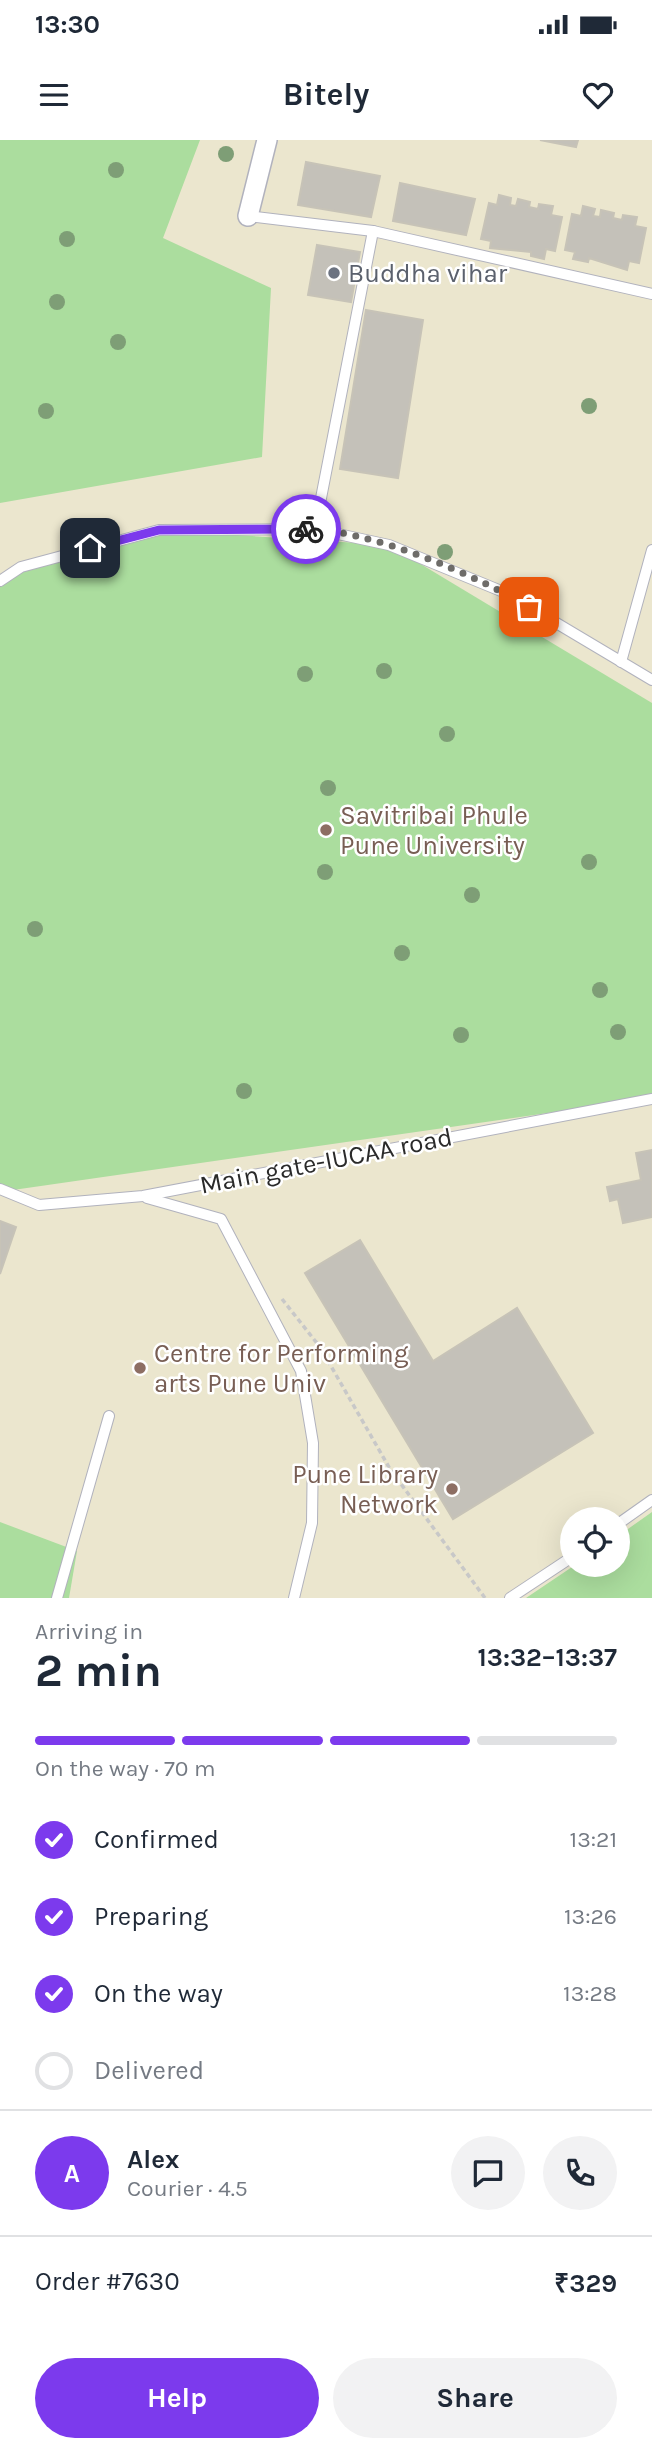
<!DOCTYPE html>
<meta charset="utf-8">
<style>
body{margin:0;font-family:Karla,sans-serif;background:#f2f2f3;color:#1f2937;height:100vh;display:flex;flex-direction:column;font-size:26px;white-space:nowrap}
*{box-sizing:border-box;margin:0}
p{font-size:23px;color:#747a83}
.icon{flex:none;width:38px;height:38px;fill:none;stroke:currentColor;stroke-width:2;stroke-linecap:round;stroke-linejoin:round}
.map{position:relative;height:1458px;overflow:hidden}
.sheet{display:flex;flex-direction:column;background:#fff;flex:1}
.sheet>*{flex:none}
.controls{position:absolute;left:560px;top:1367px;display:grid;gap:14px}
.controls a{display:grid;place-items:center;width:70px;height:70px;border-radius:50%;background:#fff;box-shadow:0 7px 28px #0002;font-size:35px}
.pin{position:absolute;display:grid;place-items:center;width:60px;height:60px;color:#fff;margin:-30px;border-radius:14px;box-shadow:0 4px 10px #0006}
.courier{position:absolute;display:grid;place-items:center;width:70px;height:70px;margin:-35px;border:5px solid #7c3aed;border-radius:50%;background:#fff;color:#222;box-shadow:0 2px 9px #0007}
.headline em{font-style:normal;font-weight:700}
.headline div{display:flex;flex-direction:column-reverse}
.headline{display:flex;align-items:center;justify-content:space-between;height:119px;padding:0 35px}
h1{font-size:46px;font-weight:700;line-height:52px}
.bar{display:grid;grid-template-columns:repeat(4,1fr);gap:10px 7px;align-content:center;height:84px;padding:0 35px}
.bar i{height:9px;border-radius:5px;background:#e0e1e3}
.bar .active{background:#7c3aed}
.bar p{grid-column:span 4}
.line{display:flex;align-items:center;gap:18px;padding:0 35px;border-top:2px solid #e0e1e3}
.line div{flex:1}
.round{display:grid;place-items:center;flex:none;width:74px;height:74px;border-radius:37px;background:#f2f2f3}
ol{padding:0 35px;list-style:none}
li{display:flex;align-items:center;gap:21px;height:77px}
li p{margin-inline-start:auto}
li .icon{padding:7px;border-radius:50%;background:#7c3aed;color:#fff;stroke-width:4}
li:last-child{color:#747a83}
li i{width:38px;height:38px;border:4px solid #e0e1e3;border-radius:50%}
.button{display:flex;gap:14px;margin-top:auto;padding:14px 35px}
.button a{flex:1;height:80px;border-radius:42px;background:#7c3aed;color:#fff;font-size:28px;font-weight:700;line-height:80px;text-align:center}
.button a+a{background:#f2f2f3;color:#1f2937}
.status{display:flex;justify-content:space-between;align-items:center;height:49px;padding:0 35px;background:#fff;direction:ltr}
.status svg{height:19px;fill:currentColor}
header{display:flex;justify-content:space-between;align-items:center;height:91px;padding:0 35px;background:#fff;font-size:32px;font-weight:700}
.map>svg:first-child{display:block}
.education{fill:#ebe6ce;fill-rule:evenodd}
.green{fill:#abdd9e}
.building{fill:#c4c1b9;stroke:#c7c3b7;stroke-width:2}
.lines{fill:none;stroke-linecap:round;stroke-linejoin:round}
.lane-casing{stroke:#b1b2bd;stroke-width:12}
.street-casing{stroke:#b1b2bd;stroke-width:22}
.path{stroke:#c8c8c8;stroke-width:3.5;stroke-dasharray:5 3.5;stroke-linecap:butt}
.lane{stroke:#fff;stroke-width:10}
.street{stroke:#fff;stroke-width:19}
.tree{fill:#7e9e76}
.done{stroke:#6e6c69;stroke-width:7;stroke-dasharray:0 12.6}
.route{stroke:#7c3aed;stroke-width:9}
.worship-dot{fill:#6b7280;stroke:#fff;stroke-width:2.5}
.education-dot{fill:#8d6e63;stroke:#fff;stroke-width:2.5}
.labels{text-anchor:middle;dominant-baseline:central;stroke-width:5;stroke-linejoin:round;paint-order:stroke}
.worship-label{font-size:26px;fill:#5b616d;stroke:#fff;text-anchor:start}
.education-label{font-size:26px;fill:#785e54;stroke:#fff;text-anchor:start}
.street-label{font-size:26px;fill:#2a2a2a;stroke:#fff}
</style>
<div class="status"><b>13:30</b><svg viewBox="0 0 49 12"><path d="M0 12V9h3v3zM5 12V6h3v6zM10 12V3h3v9zM15 12V0h3v12zM26 1h20v11H26zM47 4h2v5h-2z"/></svg></div>
<header><svg class="icon" aria-label="menu" viewBox="0 0 24 24"><path d="M4 6h16M4 12h16M4 18h16"/></svg>Bitely<svg class="icon" aria-label="heart" viewBox="0 0 24 24"><path d="M12 20l-8-8c-3-5 5-10 8-4 3-6 11-1 8 4z"/></svg></header>
<div class="map">
<svg width="652" height="1458" viewBox="0 0 652 1458">
<rect width="100%" height="100%" fill="#ebe7de"/>
<path class="education" d="M0 0H652V1458H0ZM572 1379H618V1424H572Z"/>
<g class="green">
<polygon points="0,0 200,0 163,98 271,148 262,317 0,363"/>
<polygon points="159,390 389,405 652,563 652,958 6,1051 0,1049 0,443 21,427"/>
<polygon points="652,1372 652,1458 526,1458 575,1425 618,1424 618,1396"/>
<polygon points="0,1382 77,1411 69,1458 0,1458"/>
</g>
<g class="building">
<polygon points="540,0 578,0 576,7"/>
<polygon points="306,22 380,36 371,77 298,65"/>
<polygon points="400,43 475,59 466,95 393,81"/>
<polygon points="499,55 511,58 510,65 516,66 518,59 530,62 529,67 538,69 539,64 553,66 551,75 562,77 555,111 546,109 544,119 531,116 531,112 490,108 491,101 481,99 489,63 497,65"/>
<polygon points="583,66 595,69 593,76 600,77 601,70 614,73 613,78 622,80 623,75 637,77 635,86 646,88 639,123 629,121 627,130 589,118 588,122 573,119 575,112 565,110 572,74 581,76"/>
<polygon points="317,105 360,112 351,162 308,155"/>
<polygon points="366,170 423,180 398,338 340,329"/>
<polygon points="652,1010 652,1077 623,1083 618,1059 610,1061 607,1047 641,1040 636,1013"/>
<polygon points="0,1081 16,1087 0,1134"/>
<polygon points="360,1100 433,1221 517,1168 593,1293 453,1379 305,1133"/>
</g>
<g class="lines">
<g class="lane-casing">
<g id="lane">
<polyline points="248,76 373,91 652,154"/>
<polyline points="315,389 373,91"/>
<polyline points="0,441 21,427 159,390 315,389 389,405 506,453 652,540"/>
<polyline points="621,522 652,410"/>
<polyline points="0,1049 39,1065 143,1056 652,959"/>
<polyline points="147,1058 221,1079 301,1231 313,1303 312,1383 294,1458"/>
<polyline points="618,1384 652,1360"/>
<polyline points="57,1458 109,1276"/>
<polyline points="510,1458 572,1417"/>
</g>
</g>
<g class="street-casing">
<polyline id="street" points="248,76 267,0"/>
</g>
<polyline class="path" points="282,1159 320,1207 390,1329 485,1458"/>
<use href="#lane" class="lane"/>
<use href="#street" class="street"/>
</g>
<g class="tree">
<circle cx="226" cy="14" r="8"/>
<circle cx="116" cy="30" r="8"/>
<circle cx="67" cy="99" r="8"/>
<circle cx="57" cy="162" r="8"/>
<circle cx="118" cy="202" r="8"/>
<circle cx="589" cy="266" r="8"/>
<circle cx="46" cy="271" r="8"/>
<circle cx="445" cy="412" r="8"/>
<circle cx="384" cy="531" r="8"/>
<circle cx="305" cy="534" r="8"/>
<circle cx="447" cy="594" r="8"/>
<circle cx="328" cy="648" r="8"/>
<circle cx="589" cy="722" r="8"/>
<circle cx="325" cy="732" r="8"/>
<circle cx="472" cy="755" r="8"/>
<circle cx="35" cy="789" r="8"/>
<circle cx="402" cy="813" r="8"/>
<circle cx="600" cy="850" r="8"/>
<circle cx="618" cy="892" r="8"/>
<circle cx="461" cy="895" r="8"/>
<circle cx="244" cy="951" r="8"/>
</g>
<g class="lines">
<path class="done" d="M306 389C370 390 474 434 529 467"/>
<polyline class="route" points="90,408 159,390 306,389"/>
</g>
<circle class="worship-dot" cx="334" cy="133" r="7"/>
<g class="education-dot">
<circle cx="326" cy="690" r="7"/>
<circle cx="140" cy="1228" r="7"/>
<circle cx="452" cy="1349" r="7"/>
</g>
<g class="labels">
<g class="worship-label">
<text x="348" y="133">Buddha vihar</text>
</g>
<g class="education-label">
<text x="340" y="675">Savitribai Phule<tspan x="340" dy="30">Pune University</tspan></text>
<text x="154" y="1213">Centre for Performing<tspan x="154" dy="30">arts Pune Univ</tspan></text>
<text x="438" y="1334" text-anchor="end">Pune Library<tspan x="438" dy="30">Network</tspan></text>
</g>
<g class="street-label">
<text transform="translate(326 1021) rotate(-11)">Main gate-IUCAA road</text>
</g>
</g>
</svg>
<div class="controls">
<a><svg class="icon" aria-label="locate" viewBox="0 0 24 24"><circle cx="12" cy="12" r="6"/><path d="M12 2v4M12 18v4M2 12h4M18 12h4"/></svg></a>
</div>
<div class="pin" style="left:529px;top:467px;background:#ea580c"><svg class="icon" aria-label="bag" viewBox="0 0 24 24"><path d="M5 8h14l-1 12H6zM9 8a3 3 0 0 1 6 0"/></svg></div>
<div class="pin" style="left:90px;top:408px;background:#1f2937"><svg class="icon" aria-label="home" viewBox="0 0 24 24"><path d="M3 11l9-7 9 7M6 9v11h12V9"/></svg></div>
<div class="courier" style="left:306px;top:389px"><svg class="icon" aria-label="bike" viewBox="0 0 24 24"><circle cx="6" cy="16" r="4"/><circle cx="18" cy="16" r="4"/><path d="M6 16l4-8h5l3 8M10 8l3 8H6M13 5h3"/></svg></div>
</div>
<section class="sheet">
<div class="headline"><div><h1>2 min</h1><p>Arriving in</p></div><em>13:32–13:37</em></div>
<div class="bar"><i class="active"></i><i class="active"></i><i class="active"></i><i></i><p>On the way · 70 m</p></div>
<ol>
<li><svg class="icon" aria-label="check" viewBox="0 0 24 24"><path d="M5 12l5 5 9-10"/></svg>Confirmed<p>13:21</p></li>
<li><svg class="icon" aria-label="check" viewBox="0 0 24 24"><path d="M5 12l5 5 9-10"/></svg>Preparing<p>13:26</p></li>
<li><svg class="icon" aria-label="check" viewBox="0 0 24 24"><path d="M5 12l5 5 9-10"/></svg>On the way<p>13:28</p></li>
<li><i></i>Delivered</li>
</ol>
<div class="line" style="height:126px"><b class="round" style="background:#7c3aed;color:#fff">A</b><div><b>Alex</b><p>Courier · 4.5</p></div><a class="round"><svg class="icon" aria-label="chat" viewBox="0 0 24 24"><path d="M4 5h16v11H9l-5 4z"/></svg></a><a class="round"><svg class="icon" aria-label="phone" viewBox="0 0 24 24"><path d="M5 4h4l2 5-3 2q2 4 5 5l2-3 5 2v4C11 20 4 13 5 4z"/></svg></a></div>
<div class="line" style="height:91px"><div>Order #7630</div><b>₹329</b></div>
<div class="button"><a>Help</a><a>Share</a></div>
</section>
